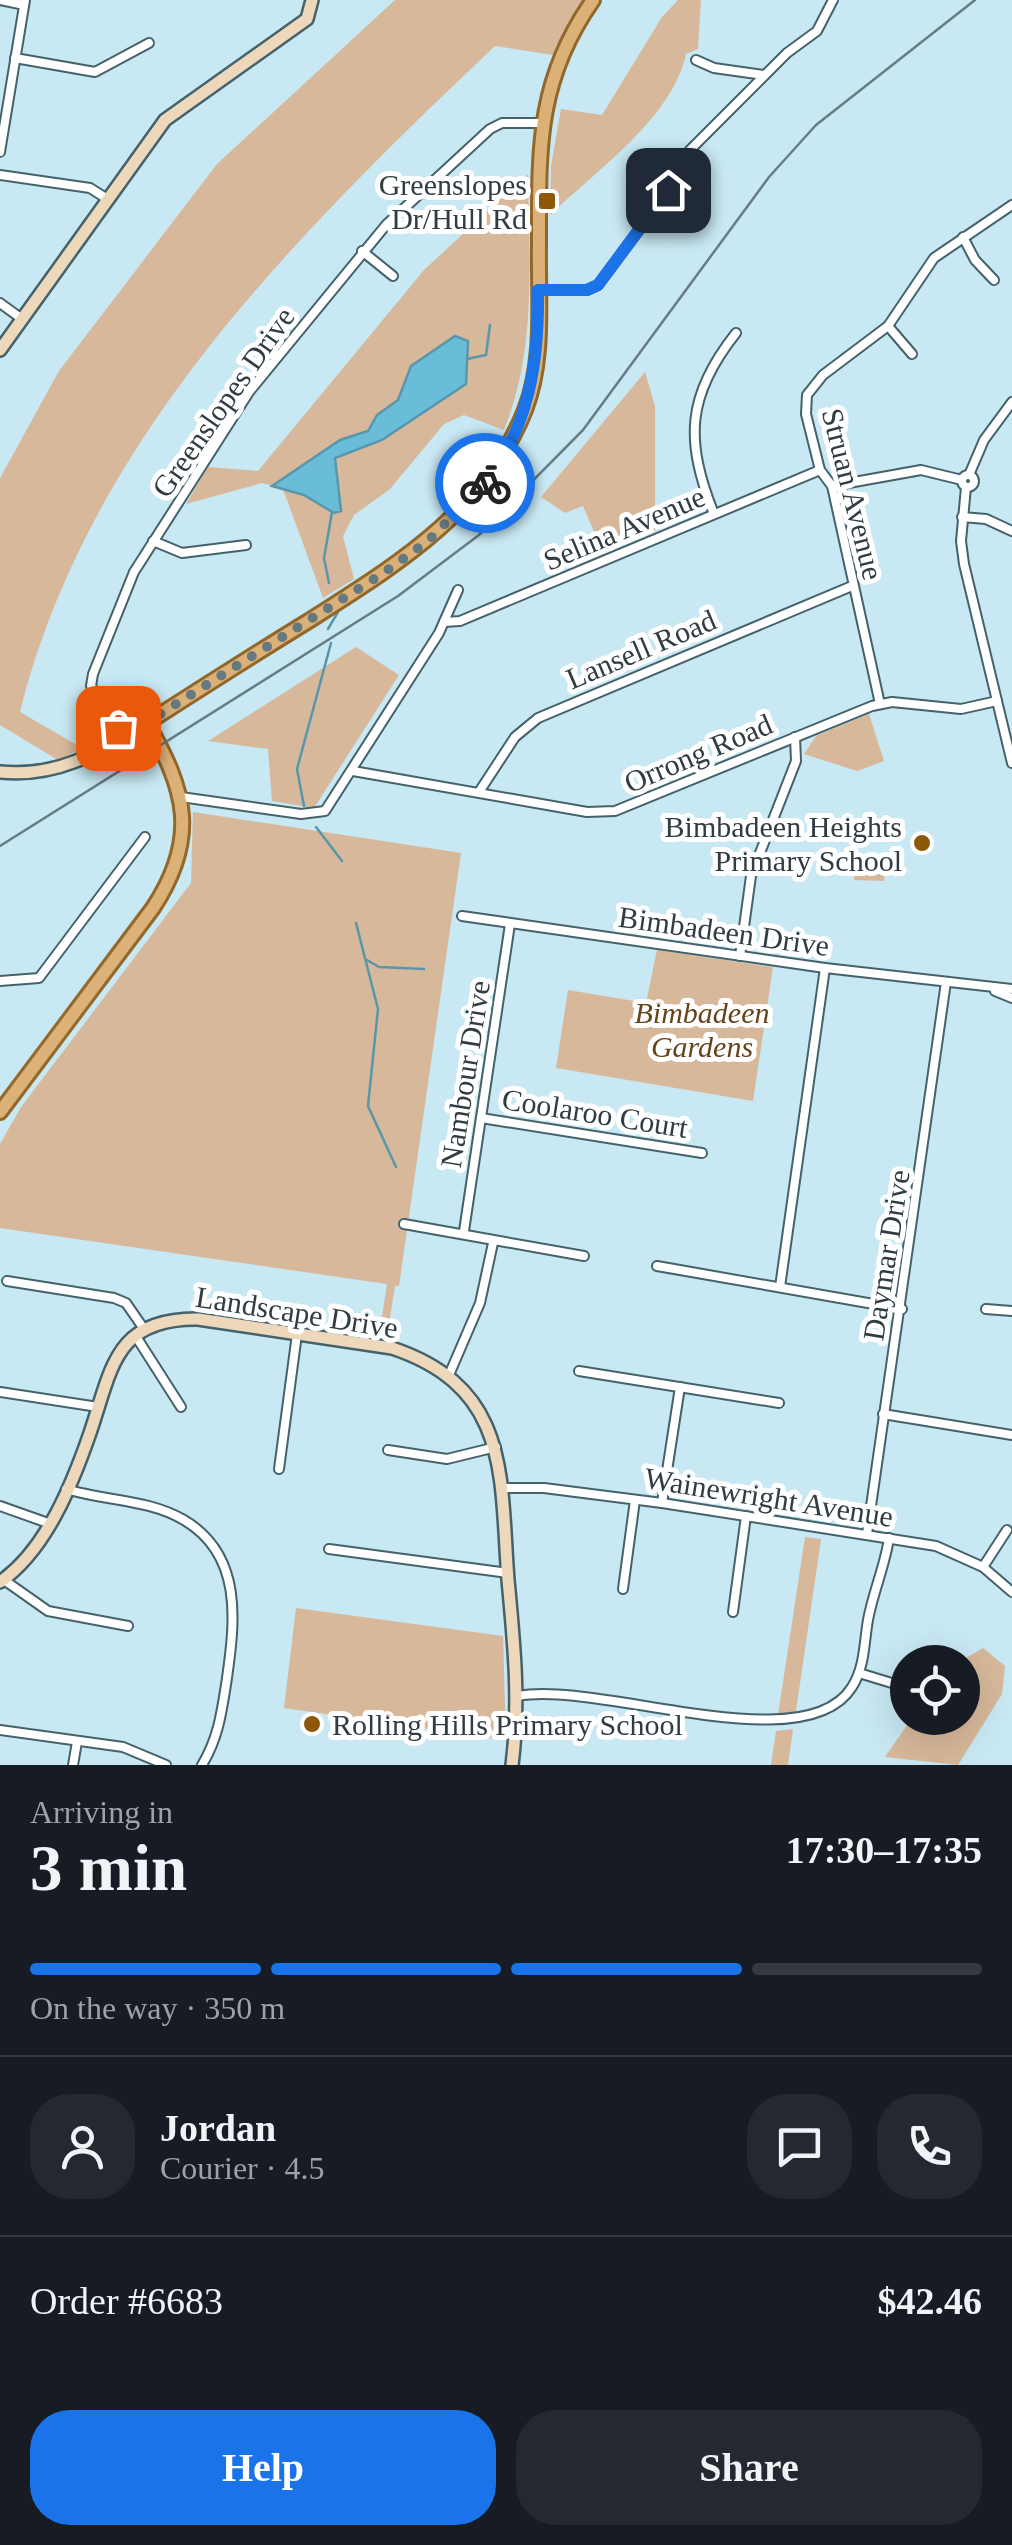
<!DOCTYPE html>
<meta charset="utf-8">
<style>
body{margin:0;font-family:"Times New Roman",serif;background:#242831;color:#f1f3f6;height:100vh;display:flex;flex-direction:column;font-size:38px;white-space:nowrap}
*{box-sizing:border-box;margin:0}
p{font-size:32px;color:#9ea1a6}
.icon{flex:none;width:55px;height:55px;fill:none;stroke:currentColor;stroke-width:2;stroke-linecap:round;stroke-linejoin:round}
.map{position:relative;height:1765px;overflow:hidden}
.side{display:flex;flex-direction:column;background:#171b24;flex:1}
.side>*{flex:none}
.buttons{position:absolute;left:890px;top:1645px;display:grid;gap:20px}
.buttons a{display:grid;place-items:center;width:90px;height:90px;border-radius:50%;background:#171b24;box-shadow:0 10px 40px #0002;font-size:50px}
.pin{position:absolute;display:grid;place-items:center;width:85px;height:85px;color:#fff;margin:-42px;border-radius:20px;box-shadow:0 5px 15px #0006}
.courier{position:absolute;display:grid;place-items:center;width:100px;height:100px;margin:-50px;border:8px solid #1a73e8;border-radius:50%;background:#fff;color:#222;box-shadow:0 2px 12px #0007}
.headline em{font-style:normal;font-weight:700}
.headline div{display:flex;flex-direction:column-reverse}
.headline{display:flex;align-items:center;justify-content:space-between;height:170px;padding:0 30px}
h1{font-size:65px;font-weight:700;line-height:75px}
.bar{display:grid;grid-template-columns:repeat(4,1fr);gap:15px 10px;align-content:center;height:120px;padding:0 30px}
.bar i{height:12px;border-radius:8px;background:#363941}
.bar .selected{background:#1a73e8}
.bar p{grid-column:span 4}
.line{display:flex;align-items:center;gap:25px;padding:0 30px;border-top:2px solid #363941}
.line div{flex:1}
.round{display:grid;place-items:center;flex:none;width:105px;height:105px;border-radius:40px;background:#242831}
.cta{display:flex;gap:20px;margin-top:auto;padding:20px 30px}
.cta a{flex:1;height:115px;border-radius:40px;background:#1a73e8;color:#fff;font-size:40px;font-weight:700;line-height:115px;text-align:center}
.cta a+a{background:#242831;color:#f1f3f6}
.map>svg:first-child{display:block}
.green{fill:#d7b89a}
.water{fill:#69bdd8;stroke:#5897ab;stroke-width:2.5}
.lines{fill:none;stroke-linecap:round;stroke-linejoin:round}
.stream{stroke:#5897ab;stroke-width:2.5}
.street-casing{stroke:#45626b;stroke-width:12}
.secondary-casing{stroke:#45626b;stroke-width:16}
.primary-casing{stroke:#91672a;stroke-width:18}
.street{stroke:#fff;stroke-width:8}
.secondary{stroke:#eed8bb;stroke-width:11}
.primary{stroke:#dcb177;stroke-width:12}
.rail{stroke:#687c83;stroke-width:2.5}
.done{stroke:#657980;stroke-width:10;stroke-dasharray:0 18}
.route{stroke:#1a73e8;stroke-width:12}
.poi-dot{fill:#8e580b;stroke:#fff;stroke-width:4}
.labels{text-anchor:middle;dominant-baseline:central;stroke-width:10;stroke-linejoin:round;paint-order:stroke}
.poi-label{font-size:30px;fill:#303d42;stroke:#fff;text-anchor:end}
.street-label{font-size:30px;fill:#303d42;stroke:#fff}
.park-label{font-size:30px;font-style:italic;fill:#65431b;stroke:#fff}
</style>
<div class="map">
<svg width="1012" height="1765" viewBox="0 0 1012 1765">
<rect width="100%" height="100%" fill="#c8e8f3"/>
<g class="green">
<path d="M395 0H584L553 55 495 46C298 233 88 439 20 712L82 748 58 760 0 725V478L59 371 217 164Z"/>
<path d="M678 0H701L698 49 686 54C673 117 596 171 550 215L551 166 561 109 602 115 662 17Z"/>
<path d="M528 174C529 259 537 350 504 430L464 415 444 424 390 489 354 515 343 536 354 579 323 598 283 489 262 483 186 504 208 467 258 471 424 270Z"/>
<polygon points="645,372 655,406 655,530 603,552 583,506 565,513 541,497"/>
<polygon points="356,647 399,675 314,808 272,801 268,749 208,741"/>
<polygon points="869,714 884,761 857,771 804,754 816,736"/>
<polygon points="193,812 461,853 399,1286 395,1286 387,1337 379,1336 387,1284 0,1228 0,1144 21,1107 191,883"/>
<polygon points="855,864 885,864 884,881 854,880"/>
<polygon points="657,950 773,967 753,1101 556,1068 568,990 646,1003"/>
<polygon points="805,1537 821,1539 796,1711 778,1715"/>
<polygon points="296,1608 503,1636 506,1740 284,1708"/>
<polygon points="983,1648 1005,1666 1002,1694 958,1765 885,1757 912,1718 962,1718 959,1662"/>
<polygon points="793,1729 788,1765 771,1765 776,1731"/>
</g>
<polygon class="water" points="455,336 468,341 466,384 382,440 335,458 341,511 334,513 304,495 272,486 340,440 368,431 377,415 398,400 411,366"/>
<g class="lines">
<g class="stream">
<polyline points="467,359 486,355 490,325"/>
<polyline points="329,583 324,558 332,512"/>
<polyline points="328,629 338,612"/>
<polyline points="304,806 297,769 331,643"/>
<polyline points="316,827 342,861"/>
<polyline points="356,923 378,1009 368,1106 396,1167"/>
<polyline points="367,960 379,967 424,969"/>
</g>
<g class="street-casing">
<g id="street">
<polyline points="0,0 24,5"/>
<polyline points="15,58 95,72 149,43"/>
<polyline points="696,60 714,68 764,75"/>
<polyline points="0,152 25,0"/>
<polyline points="0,175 90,188 109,200"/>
<polyline points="963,237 975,260 994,280"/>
<polyline points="362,251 393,276"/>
<polyline points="538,290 587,290 598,285 663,198 690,150 787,53 817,31 833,0"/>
<polyline points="0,303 22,319"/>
<polyline points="888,326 912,354"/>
<circle cx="968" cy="481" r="6"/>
<polyline points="969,475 984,440 1012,402"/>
<polyline points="832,486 921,470 962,480"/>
<polyline points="966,487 961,541 964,564 1012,763"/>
<path d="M714 514C685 441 686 396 736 333"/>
<polyline points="962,517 986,519 1012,531"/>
<polyline points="153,541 182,553 246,545"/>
<polyline points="444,622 460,621 820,470"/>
<polyline points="880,704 832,486 820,470 806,414 807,395 823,375 888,326 934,258 1012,205"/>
<polyline points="124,737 91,686 93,674 134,572 249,392 386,225 490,129 502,123 541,123"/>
<polyline points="353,771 587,812 615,811 872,706 892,702 961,709 997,701"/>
<polyline points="479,792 515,737 538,718 852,586"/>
<polyline points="181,797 301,814 325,811 439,633 458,590"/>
<polyline points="462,916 825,968 1012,989"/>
<polyline points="740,956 751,876 796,761 795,737"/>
<polyline points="0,981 39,978 145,837"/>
<polyline points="995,991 1012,998"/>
<polyline points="481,1118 702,1153"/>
<polyline points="404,1224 584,1256"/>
<polyline points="464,1231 510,924"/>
<polyline points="657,1266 902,1309"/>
<polyline points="7,1281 114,1298 126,1303 144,1329"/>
<polyline points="780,1287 825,968"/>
<polyline points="986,1309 1012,1311"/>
<polyline points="135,1335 181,1407"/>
<polyline points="579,1371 779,1403"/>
<polyline points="449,1375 480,1303 493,1243"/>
<polyline points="0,1392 98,1407"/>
<polyline points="883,1414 1012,1435"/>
<polyline points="388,1450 447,1459 496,1447"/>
<polyline points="279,1469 297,1334"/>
<polyline points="505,1488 544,1488 662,1503 936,1546 983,1567 1012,1592"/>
<path d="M66 1489C105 1501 148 1499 184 1520 243 1555 235 1621 227 1678 222 1710 219 1737 202 1765"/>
<polyline points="662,1503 680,1387"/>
<polyline points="0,1506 48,1523"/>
<polyline points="867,1534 946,982"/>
<polyline points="329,1549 508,1573"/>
<polyline points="983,1567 1007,1530"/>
<polyline points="4,1580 48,1611 128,1626"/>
<polyline points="623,1589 635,1500"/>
<polyline points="733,1612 746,1516"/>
<polyline points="859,1673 908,1688"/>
<path d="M518 1696C598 1680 805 1763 852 1687 865 1667 864 1642 868 1620 873 1592 885 1566 889 1538"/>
<polyline points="0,1730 123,1747 166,1765"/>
<polyline points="73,1765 77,1742"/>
</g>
</g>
<g class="secondary-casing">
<g id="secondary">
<polyline points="0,350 165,120 307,19 312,0"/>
<path d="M0 772C58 778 99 752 147 723"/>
<path d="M0 1582C46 1550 72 1485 90 1433 112 1369 114 1318 198 1319L392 1348C511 1388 500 1476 508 1580 514 1643 520 1702 512 1765"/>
</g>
</g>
<g class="primary-casing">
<path id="primary" d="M0 1112 153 908C199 838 186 790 147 723 200 689 253 655 307 622 396 565 484 513 525 410 545 359 538 299 539 245 539 150 536 81 593 0"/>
</g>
<use href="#street" class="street"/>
<use href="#secondary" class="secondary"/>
<use href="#primary" class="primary"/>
<polyline class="rail" points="0,846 398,596 479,535 583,430 769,177 816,125 975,0"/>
</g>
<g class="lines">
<polyline class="done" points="118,728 124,737 382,574 428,541 485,483"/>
<path class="route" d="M485 483C530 426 539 360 538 290H587L598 285 668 190"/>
</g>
<g class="poi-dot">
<rect x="537" y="191" width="20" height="20" rx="5"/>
<circle cx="922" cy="843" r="10"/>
<circle cx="312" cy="1724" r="10"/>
</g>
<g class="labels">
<g class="poi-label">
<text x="527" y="184">Greenslopes<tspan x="527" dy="34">Dr/Hull Rd</tspan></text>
<text x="902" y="826">Bimbadeen Heights<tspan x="902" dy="34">Primary School</tspan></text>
<text x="332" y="1724" text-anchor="start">Rolling Hills Primary School</text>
</g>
<g class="street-label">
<text transform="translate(223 402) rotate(-55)">Greenslopes Drive</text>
<text transform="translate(853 494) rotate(76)">Struan Avenue</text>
<text transform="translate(624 528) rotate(-23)">Selina Avenue</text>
<text transform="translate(641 649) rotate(-23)">Lansell Road</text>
<text transform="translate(698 753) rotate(-23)">Orrong Road</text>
<text transform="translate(724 931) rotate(8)">Bimbadeen Drive</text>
<text transform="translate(465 1074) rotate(-81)">Nambour Drive</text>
<text transform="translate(595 1113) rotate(9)">Coolaroo Court</text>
<text transform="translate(886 1255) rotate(-81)">Daymar Drive</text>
<text transform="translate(297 1312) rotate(9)">Landscape Drive</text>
<text transform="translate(769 1497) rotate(9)">Wainewright Avenue</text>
</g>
<g class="park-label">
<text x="702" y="1012">Bimbadeen<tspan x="702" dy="34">Gardens</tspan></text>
</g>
</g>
</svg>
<div class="buttons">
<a><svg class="icon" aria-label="locate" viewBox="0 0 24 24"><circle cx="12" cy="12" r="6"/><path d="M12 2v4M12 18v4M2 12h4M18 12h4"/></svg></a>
</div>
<div class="pin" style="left:118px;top:728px;background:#ea580c"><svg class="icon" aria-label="bag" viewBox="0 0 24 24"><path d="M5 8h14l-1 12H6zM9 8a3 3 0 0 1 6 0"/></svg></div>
<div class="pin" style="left:668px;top:190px;background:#1f2937"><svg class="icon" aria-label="home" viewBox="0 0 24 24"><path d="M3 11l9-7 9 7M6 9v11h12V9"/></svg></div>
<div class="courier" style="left:485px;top:483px"><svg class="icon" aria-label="bike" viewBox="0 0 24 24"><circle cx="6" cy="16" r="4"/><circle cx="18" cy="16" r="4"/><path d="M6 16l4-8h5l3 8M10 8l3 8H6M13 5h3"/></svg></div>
</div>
<section class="side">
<div class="headline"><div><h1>3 min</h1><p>Arriving in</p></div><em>17:30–17:35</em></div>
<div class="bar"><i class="selected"></i><i class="selected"></i><i class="selected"></i><i></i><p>On the way · 350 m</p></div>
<div class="line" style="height:180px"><a class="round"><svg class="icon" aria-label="person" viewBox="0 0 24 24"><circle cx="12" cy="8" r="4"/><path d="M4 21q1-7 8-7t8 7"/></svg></a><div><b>Jordan</b><p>Courier · 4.5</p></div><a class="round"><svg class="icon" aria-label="chat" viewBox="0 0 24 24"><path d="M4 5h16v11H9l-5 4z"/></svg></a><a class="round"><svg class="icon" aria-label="phone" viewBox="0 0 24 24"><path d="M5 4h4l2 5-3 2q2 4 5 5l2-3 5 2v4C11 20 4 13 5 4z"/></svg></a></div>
<div class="line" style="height:130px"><div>Order #6683</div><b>$42.46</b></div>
<div class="cta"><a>Help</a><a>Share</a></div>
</section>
